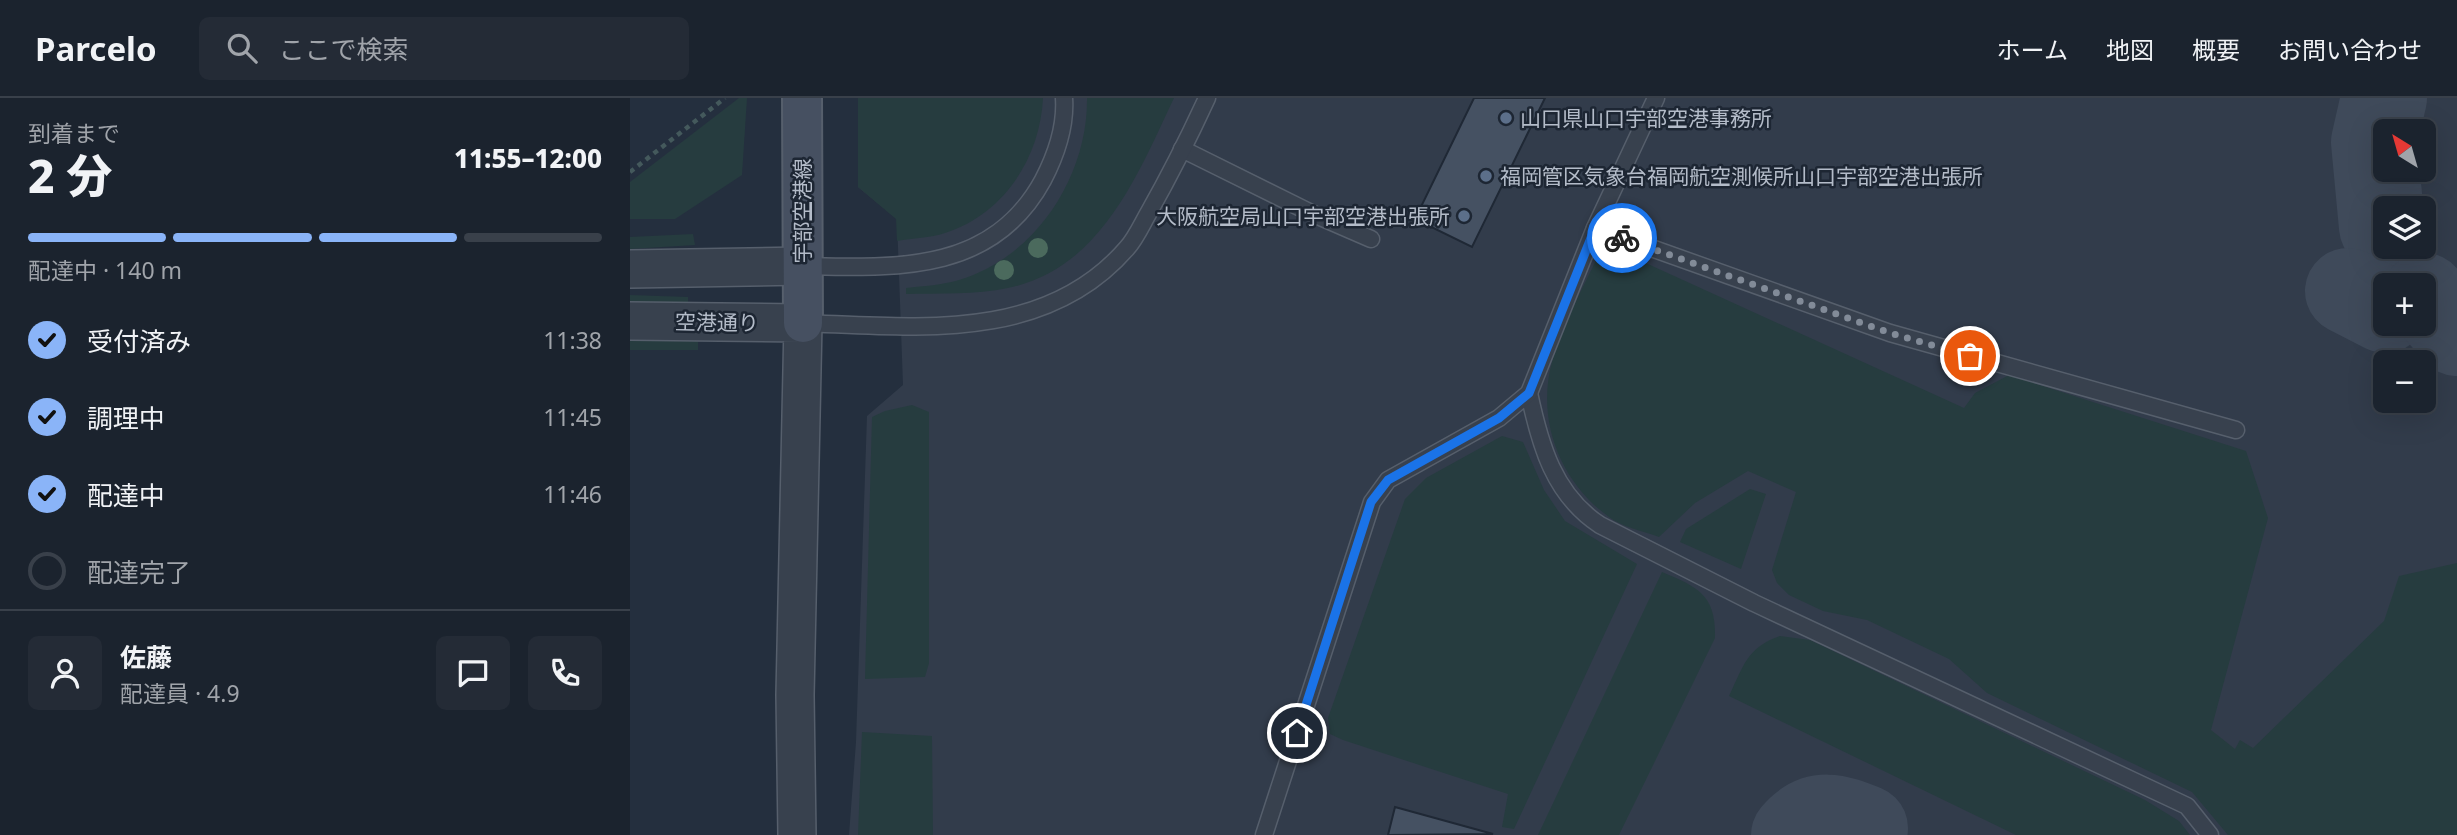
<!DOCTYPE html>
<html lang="ja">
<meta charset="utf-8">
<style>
body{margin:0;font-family:"Noto Sans","Noto Sans JP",sans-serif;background:#242b36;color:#f1f3f6;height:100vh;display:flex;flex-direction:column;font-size:26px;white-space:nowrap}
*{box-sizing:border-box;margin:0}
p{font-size:23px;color:#a0a4aa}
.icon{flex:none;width:38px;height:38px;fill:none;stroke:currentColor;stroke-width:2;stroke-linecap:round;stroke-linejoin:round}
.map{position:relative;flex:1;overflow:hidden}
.side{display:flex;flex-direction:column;background:#1b232e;width:630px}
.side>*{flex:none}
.needle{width:46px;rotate:323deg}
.controls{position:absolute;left:1743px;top:21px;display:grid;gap:14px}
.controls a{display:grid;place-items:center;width:63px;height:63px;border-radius:10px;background:#1b232e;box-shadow:0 7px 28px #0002,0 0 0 2px #39404a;font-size:35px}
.pin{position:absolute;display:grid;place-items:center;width:60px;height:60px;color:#fff;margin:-30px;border:4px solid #fff;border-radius:50%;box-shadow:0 2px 7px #0007}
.courier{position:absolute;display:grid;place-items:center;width:70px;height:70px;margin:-35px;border:5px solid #1a73e8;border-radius:50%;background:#fff;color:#222;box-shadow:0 2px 9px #0007}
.summary em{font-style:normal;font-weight:800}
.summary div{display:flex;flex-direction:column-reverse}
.summary{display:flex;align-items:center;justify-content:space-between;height:119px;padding:0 28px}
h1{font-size:46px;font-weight:800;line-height:52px}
.bar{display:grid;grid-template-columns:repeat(4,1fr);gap:10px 7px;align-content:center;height:84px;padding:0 28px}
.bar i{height:9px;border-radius:5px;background:#39404a}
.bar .current{background:#8ab4f8}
.bar p{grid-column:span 4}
.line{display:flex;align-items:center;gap:18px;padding:0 28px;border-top:2px solid #39404a}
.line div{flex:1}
.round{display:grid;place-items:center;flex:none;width:74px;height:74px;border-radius:10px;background:#242b36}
ol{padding:0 28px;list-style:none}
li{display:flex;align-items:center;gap:21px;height:77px}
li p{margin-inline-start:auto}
li .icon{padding:7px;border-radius:50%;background:#8ab4f8;color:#111;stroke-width:4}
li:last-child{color:#a0a4aa}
li i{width:38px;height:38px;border:4px solid #39404a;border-radius:50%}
header{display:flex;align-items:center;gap:42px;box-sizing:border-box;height:98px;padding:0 35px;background:#1b232e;border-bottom:2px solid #39404a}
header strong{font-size:33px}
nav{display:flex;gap:38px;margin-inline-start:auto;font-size:24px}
.search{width:490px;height:63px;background:#242b36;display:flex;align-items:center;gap:18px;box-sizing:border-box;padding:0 24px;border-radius:10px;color:#a0a4aa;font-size:26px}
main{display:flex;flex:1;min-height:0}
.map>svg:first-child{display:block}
.airport{fill:#323c4b;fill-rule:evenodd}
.green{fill:#263c3f}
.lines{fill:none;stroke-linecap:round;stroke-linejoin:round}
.taxiway{stroke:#3f4a5a;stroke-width:86}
.building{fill:#455162;stroke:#1f2835;stroke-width:2}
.service-casing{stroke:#565f6c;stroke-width:19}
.tertiary-casing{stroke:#565f6c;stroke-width:40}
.secondary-casing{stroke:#565f6c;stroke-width:42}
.path{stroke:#44595c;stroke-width:4.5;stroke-dasharray:5 5;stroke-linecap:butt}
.service{stroke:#38414e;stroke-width:16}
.tertiary{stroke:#38414e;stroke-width:37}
.secondary{stroke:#465061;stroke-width:38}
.tree{fill:#4b6a5d}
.done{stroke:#828b98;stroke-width:7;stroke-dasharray:0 12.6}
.route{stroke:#1a73e8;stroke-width:9}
.service-dot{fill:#5c6f8a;stroke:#1d2633;stroke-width:2.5}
.labels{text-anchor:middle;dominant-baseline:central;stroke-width:5;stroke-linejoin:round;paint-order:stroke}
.poi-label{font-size:21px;fill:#b4bcc9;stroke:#1d2633;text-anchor:start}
.street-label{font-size:21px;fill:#b4bcc9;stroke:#1d2633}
</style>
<header>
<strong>Parcelo</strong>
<div class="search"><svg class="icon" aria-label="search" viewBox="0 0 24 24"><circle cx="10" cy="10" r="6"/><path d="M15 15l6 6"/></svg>ここで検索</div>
<nav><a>ホーム</a><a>地図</a><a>概要</a><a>お問い合わせ</a></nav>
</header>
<main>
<section class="side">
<div class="summary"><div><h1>2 分</h1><p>到着まで</p></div><em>11:55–12:00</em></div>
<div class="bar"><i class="current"></i><i class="current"></i><i class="current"></i><i></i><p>配達中 · 140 m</p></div>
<ol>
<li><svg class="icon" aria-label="check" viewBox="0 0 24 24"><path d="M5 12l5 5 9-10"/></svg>受付済み<p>11:38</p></li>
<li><svg class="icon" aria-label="check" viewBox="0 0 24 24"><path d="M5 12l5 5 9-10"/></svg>調理中<p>11:45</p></li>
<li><svg class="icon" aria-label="check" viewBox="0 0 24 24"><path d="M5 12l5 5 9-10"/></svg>配達中<p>11:46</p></li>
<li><i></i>配達完了</li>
</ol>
<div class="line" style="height:126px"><a class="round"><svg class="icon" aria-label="person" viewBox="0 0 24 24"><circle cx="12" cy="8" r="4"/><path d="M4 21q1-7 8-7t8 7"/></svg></a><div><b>佐藤</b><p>配達員 · 4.9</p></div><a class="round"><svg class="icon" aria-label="chat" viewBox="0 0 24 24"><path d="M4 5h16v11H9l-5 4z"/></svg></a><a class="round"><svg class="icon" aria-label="phone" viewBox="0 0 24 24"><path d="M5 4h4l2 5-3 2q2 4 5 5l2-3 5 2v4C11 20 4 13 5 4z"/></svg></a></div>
</section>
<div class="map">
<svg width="1827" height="737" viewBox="0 0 1827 737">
<rect width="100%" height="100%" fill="#242f3e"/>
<path class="airport" d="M228 0H1827V737H219L226 644 237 318 273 287 267 121 228 89ZM1755 33H1794V72H1755ZM1755 110H1794V149H1755ZM1755 187H1794V226H1755ZM1755 264H1794V303H1755Z"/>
<g class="green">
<polygon points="109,0 117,0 112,77 45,121 0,121 0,84"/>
<path d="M228 0H413C410 60 374 116 315 135 300 140 283 140 267 143L266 121 228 89Z"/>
<path d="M457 0H544C508 76 471 171 378 190 345 197 310 195 276 196V190C294 188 312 187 329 182 406 159 458 78 457 0Z"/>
<polygon points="63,136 65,147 0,151 0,139"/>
<path d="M974 146 1334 310 1345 295 1379 277 1616 353 1638 420 1581 632 1605 651 1610 642 1623 650 1754 523 1769 478 1827 465V737H1598L1562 694 1357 595 1319 561 1237 522 1193 513 1159 497 1147 485 1142 472 1166 394 1118 373 1065 405 1029 439C1013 433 992 429 979 419 930 384 906 322 922 264 931 229 958 180 974 146Z"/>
<polygon points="0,197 58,199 58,207 0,207"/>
<polygon points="0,240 68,241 68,252 0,252"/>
<polygon points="282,307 299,314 299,565 295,579 235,581 242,319 255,313"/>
<polygon points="872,338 893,344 914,392 935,423 1007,466 884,731 872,729 878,696 713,642 700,636 698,620 775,401 796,380"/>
<polygon points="1120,391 1136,396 1111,471 1050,444 1056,431"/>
<path d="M1032 474C1068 489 1086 497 1085 540L989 737H908Z"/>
<path d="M1150 538 1180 542 1515 702 1549 723 1560 737H1386L1099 598C1113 569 1117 549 1150 538Z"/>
<polygon points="232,634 302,638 303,737 228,737"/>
</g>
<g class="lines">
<g class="taxiway">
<polyline points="1754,0 1744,44 1752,129 1755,135"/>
<polyline points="1718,193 1755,212"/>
<polyline points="1794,198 1827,235"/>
<path d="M1164 737C1186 711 1208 719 1235 730"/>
</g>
</g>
<g class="building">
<polygon points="844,0 915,0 842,149 785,121"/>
<polygon points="765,709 863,736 758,737"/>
</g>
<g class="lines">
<g class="service-casing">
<g id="service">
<polyline points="552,51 681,115 741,141"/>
<polyline points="965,130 1026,0"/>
<path d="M173 168C265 170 362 176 413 82 426 57 436 29 434 0"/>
<path d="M173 225C287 229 415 245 497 150 506 140 512 126 519 114 540 77 559 39 577 0"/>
<path d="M899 295C910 347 924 397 970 427L1124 505 1557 708 1580 737"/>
<polyline points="634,737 742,404 758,382 869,320 899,295 965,130 1260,235 1606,332"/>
</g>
</g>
<g class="tertiary-casing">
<g id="tertiary">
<polyline points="0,171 173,168"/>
<polyline points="0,223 173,225 165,597 167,737"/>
</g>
</g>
<g class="secondary-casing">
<polyline id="secondary" points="172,0 173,225"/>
</g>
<polyline class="path" points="0,74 95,0"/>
<use href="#service" class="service"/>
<use href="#tertiary" class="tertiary"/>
<use href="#secondary" class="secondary"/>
</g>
<g class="tree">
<circle cx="408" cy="150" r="10"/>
<circle cx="374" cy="172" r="10"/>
</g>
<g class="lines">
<polyline class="done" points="992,140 1260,235 1340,258"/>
<polyline class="route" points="667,635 741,404 758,382 869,320 899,295 965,130 992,140"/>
</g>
<g class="service-dot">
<circle cx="876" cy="20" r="7"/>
<circle cx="856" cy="78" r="7"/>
<circle cx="834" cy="118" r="7"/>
</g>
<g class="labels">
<g class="poi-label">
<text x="890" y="20">山口県山口宇部空港事務所</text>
<text x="870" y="78">福岡管区気象台福岡航空測候所山口宇部空港出張所</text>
<text x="820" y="118" text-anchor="end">大阪航空局山口宇部空港出張所</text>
</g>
<g class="street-label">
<text transform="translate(172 113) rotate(-90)">宇部空港線</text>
<text transform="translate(87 224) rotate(1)">空港通り</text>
</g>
</g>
</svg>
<div class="controls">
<a><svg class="needle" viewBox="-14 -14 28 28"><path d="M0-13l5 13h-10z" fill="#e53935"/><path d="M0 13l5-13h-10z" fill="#a0a4aa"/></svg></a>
<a><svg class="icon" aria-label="layers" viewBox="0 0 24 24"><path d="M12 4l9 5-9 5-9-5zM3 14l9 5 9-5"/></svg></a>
<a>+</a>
<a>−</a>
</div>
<div class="pin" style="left:1340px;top:258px;background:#ea580c"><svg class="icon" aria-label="bag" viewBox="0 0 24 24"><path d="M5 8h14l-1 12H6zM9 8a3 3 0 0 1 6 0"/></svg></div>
<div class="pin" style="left:667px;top:635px;background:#1f2937"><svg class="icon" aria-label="home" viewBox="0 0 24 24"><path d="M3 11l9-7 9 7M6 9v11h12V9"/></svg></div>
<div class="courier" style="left:992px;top:140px"><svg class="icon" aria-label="bike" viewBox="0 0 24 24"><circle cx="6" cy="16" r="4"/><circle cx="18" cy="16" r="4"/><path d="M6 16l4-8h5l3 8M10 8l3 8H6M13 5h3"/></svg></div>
</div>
</main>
